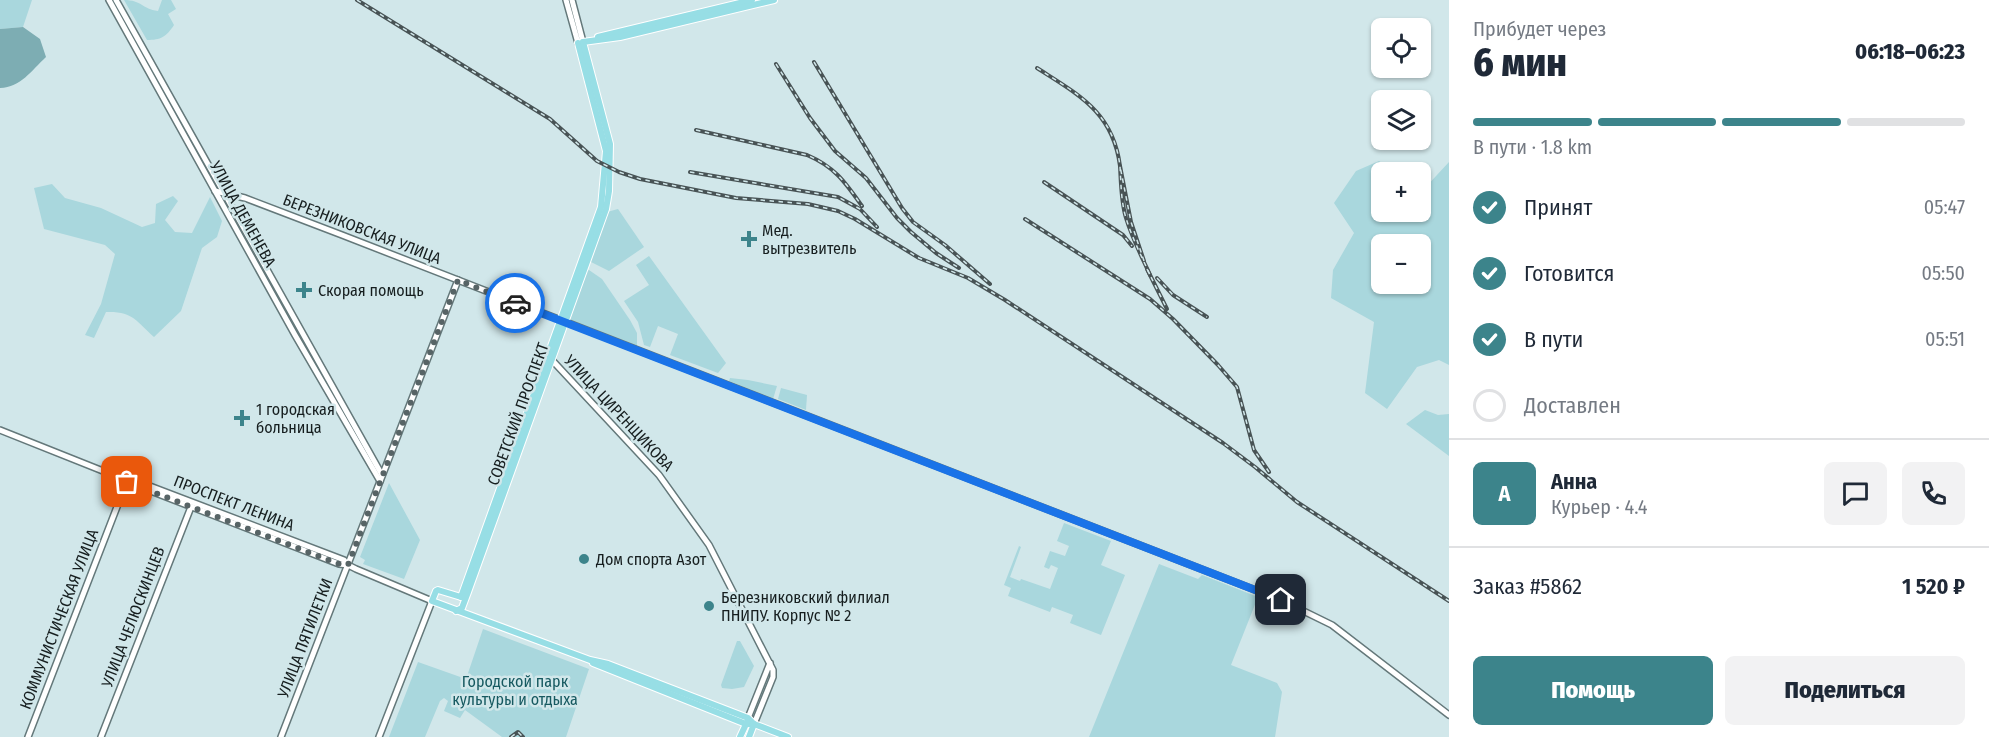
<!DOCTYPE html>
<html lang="ru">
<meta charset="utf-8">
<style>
body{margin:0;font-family:"Fira Sans Condensed",sans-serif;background:#f2f2f3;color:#1f2937;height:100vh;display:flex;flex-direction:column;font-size:22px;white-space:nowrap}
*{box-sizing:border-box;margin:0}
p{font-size:20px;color:#747a83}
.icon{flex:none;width:33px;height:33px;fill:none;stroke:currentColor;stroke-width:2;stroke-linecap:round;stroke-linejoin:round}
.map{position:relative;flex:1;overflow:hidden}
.drawer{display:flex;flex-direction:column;background:#fff;width:540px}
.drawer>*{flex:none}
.fabs{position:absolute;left:1371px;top:18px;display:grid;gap:12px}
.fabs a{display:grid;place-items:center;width:60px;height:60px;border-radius:9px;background:#fff;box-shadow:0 2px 4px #0004;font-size:30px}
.pin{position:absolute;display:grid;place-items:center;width:51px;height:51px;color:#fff;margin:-26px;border-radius:12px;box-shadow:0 3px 9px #0006}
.courier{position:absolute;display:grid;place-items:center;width:60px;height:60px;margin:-30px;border:4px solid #1a73e8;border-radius:50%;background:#fff;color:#222;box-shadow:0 2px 8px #0007}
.head em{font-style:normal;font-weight:800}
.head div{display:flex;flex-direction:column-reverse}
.head{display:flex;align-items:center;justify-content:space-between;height:102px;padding:0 24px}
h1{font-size:39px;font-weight:800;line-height:45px}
.bar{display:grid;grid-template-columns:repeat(4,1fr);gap:9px 6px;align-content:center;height:72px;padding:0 24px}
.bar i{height:8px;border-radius:4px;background:#e0e1e3}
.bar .current{background:#3c848b}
.bar p{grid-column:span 4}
.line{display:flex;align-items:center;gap:15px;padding:0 24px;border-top:2px solid #e0e1e3}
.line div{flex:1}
.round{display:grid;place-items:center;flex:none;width:63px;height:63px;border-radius:9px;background:#f2f2f3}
ol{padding:0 24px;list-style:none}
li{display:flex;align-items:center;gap:18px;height:66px}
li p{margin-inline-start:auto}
li .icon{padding:6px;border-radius:50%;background:#3c848b;color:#fff;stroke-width:4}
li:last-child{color:#747a83}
li i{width:33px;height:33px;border:3px solid #e0e1e3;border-radius:50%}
.button{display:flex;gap:12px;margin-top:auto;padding:12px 24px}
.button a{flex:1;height:69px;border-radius:9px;background:#3c848b;color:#fff;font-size:24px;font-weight:800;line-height:69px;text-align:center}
.button a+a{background:#f2f2f3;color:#1f2937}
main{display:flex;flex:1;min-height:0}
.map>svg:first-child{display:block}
.green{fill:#a9d7dd;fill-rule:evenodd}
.water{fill:#7dadb3}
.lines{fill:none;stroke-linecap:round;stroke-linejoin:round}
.secondary-casing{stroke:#64787a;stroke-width:8}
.primary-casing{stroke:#fff;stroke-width:8}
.secondary{stroke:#fff;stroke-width:5}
.primary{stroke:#97dee5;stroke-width:6}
.rail-casing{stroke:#485355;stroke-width:4}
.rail{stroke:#d1e7ea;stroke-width:1.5;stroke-dasharray:4.5;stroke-linecap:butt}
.done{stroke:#576466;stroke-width:6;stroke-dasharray:0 10.8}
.route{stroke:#1a73e8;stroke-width:8}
.poi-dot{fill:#3c848b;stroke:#d1e7ea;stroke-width:2}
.labels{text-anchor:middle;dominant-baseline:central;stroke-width:5;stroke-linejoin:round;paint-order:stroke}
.street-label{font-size:16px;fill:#161e1f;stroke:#d1e7ea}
.poi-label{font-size:16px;fill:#161e1f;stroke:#d1e7ea;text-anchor:start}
.park-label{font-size:16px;fill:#165960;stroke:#d1e7ea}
</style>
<main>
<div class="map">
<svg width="1449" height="737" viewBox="0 0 1449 737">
<rect width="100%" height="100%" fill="#d1e7ea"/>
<g class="green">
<polygon points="0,0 32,0 23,27 0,29"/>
<path d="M124 0C142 0 142 9 158 11L162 0H171L176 9 168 14 174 25C166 37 161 40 147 40Z"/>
<path d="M1379 161 1397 172H1382V212H1420L1421 187 1424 189 1449 162V365L1439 360 1417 367 1387 409 1365 393 1374 322 1331 298 1333 270 1354 233 1334 203 1356 171ZM1382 244H1420V284H1382Z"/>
<path d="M52 184 65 198 101 208 142 227 155 223 156 204 173 196 178 201 165 220 175 232 192 233 210 197 222 221 217 237 202 248 181 311 154 337C136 321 133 311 106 312L94 338 85 335 101 304 115 254 105 245 44 229 34 188Z"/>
<polygon points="618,209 644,247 609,271 589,261 607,212"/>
<polygon points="649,256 726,363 718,373 670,355 678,334 658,326 650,347 644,345 638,322 624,301 649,285 636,265"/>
<polygon points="589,270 602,279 630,320 637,333 637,346 568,319 585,272"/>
<polygon points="730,378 748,380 777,386 773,399 729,381"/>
<polygon points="781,388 807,395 806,410 778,399"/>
<polygon points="1425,410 1438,415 1449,414 1449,456 1406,424"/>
<polygon points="389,483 420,540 404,579 363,564 365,560 360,557"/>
<polygon points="1064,523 1111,541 1101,565 1125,575 1101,635 1070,623 1073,615 1052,607 1050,612 1008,596 1011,588 1004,585 1019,546 1021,547 1010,577 1020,581 1021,579 1050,589 1058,568 1051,565 1049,569 1044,567 1050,551 1065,556 1069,546 1057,541"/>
<polygon points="1159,564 1198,579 1202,575 1258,597 1231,665 1277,683 1282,692 1275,737 1089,737"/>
<polygon points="483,629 589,669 566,737 502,737 465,710 460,718 444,711 448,701 444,698 440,701 425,737 389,737 418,662 466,679"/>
<polygon points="737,641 740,641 754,666 744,687 732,689 722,688 721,685"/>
</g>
<path class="water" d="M23 27 40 39 46 57C31 71 21 87 0 88V29Z"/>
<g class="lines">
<g class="secondary-casing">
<g id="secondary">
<polyline points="109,0 295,335 380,481"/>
<polyline points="116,0 382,475"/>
<polyline points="566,0 578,43 583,42 572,0"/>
<polyline points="215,191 245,198 342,235 1281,600 1332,625 1449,715"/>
<polyline points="551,359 659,475 709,545 773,670 773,677 754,724"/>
<polyline points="0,430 108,473 112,476 339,564 348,565"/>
<polyline points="108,473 113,472 344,560 348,565 356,569 432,601 379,737"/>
<polyline points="748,718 770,663"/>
<polyline points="28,737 127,481"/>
<polyline points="101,737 191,507"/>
<polyline points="281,737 458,280"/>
</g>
</g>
<g class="primary-casing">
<g id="primary">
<polyline points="598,37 752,0"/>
<polyline points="583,42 620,37 774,0"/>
<polyline points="461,597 601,207 606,151 578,43"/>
<polyline points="461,597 438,590 436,591 432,601 590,660 608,664 748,718 754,724"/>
<polyline points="456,611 462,608 468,592 606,209 609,191 610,144 583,42"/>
<polyline points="593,663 746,724 754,724 788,737"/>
<polyline points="740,737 747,722"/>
<polyline points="749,737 754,724"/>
</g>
</g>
<use href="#secondary" class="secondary"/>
<use href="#primary" class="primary"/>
<g class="rail-casing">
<g id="rail">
<polyline points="357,0 550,119 597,161 619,172 640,179 736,198 808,204 838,211 855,219 919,258 968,278 1005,300 1223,443 1255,467 1297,502 1449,601"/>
<polyline points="814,62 902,208 913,222 945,245 990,284"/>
<polyline points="776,64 810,118 835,151 866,178 897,218 911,232 936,253 959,268"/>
<path d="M1037 68C1079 95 1113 112 1120 166"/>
<path d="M696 130 807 155C835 167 845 182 862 206"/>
<polyline points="690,172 838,197 860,209 877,227"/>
<polyline points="1044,182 1123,235 1132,246"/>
<polyline points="1025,219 1150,299 1173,319 1218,365 1237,387 1254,450 1269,472"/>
<path d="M1144 261 1131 222 1120 166C1121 183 1121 202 1126 218 1132 238 1142 257 1150 275"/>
<polyline points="1147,269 1167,309"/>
<polyline points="1157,278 1173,295 1207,317"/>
<polyline points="511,737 518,732 523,737"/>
</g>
</g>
<use href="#rail" class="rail"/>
</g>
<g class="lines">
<polyline class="done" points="127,482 339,564 348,565 458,280 515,303"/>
<polyline class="route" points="515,303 1281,600"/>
</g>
<g class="poi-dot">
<path d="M746 230h6v6h6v6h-6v6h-6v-6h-6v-6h6z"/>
<path d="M301 281h6v6h6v6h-6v6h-6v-6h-6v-6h6z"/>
<path d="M239 409h6v6h6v6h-6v6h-6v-6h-6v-6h6z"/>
<circle cx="584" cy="559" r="6"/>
<circle cx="709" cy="606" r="6"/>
</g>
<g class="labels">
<g class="street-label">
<text transform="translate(243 214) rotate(61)">УЛИЦА ДЕМЕНЕВА</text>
<text transform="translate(362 229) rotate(21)">БЕРЕЗНИКОВСКАЯ УЛИЦА</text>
<text transform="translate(619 413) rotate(47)">УЛИЦА ЦИРЕНЩИКОВА</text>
<text transform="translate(518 414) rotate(-70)">СОВЕТСКИЙ ПРОСПЕКТ</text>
<text transform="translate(234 503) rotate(21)">ПРОСПЕКТ ЛЕНИНА</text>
<text transform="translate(133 617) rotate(-69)">УЛИЦА ЧЕЛЮСКИНЦЕВ</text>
<text transform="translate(59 619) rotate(-69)">КОММУНИСТИЧЕСКАЯ УЛИЦА</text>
<text transform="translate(305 638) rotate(-69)">УЛИЦА ПЯТИЛЕТКИ</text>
</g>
<g class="poi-label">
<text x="762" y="230">Мед.<tspan x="762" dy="18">вытрезвитель</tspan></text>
<text x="318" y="290">Скорая помощь</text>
<text x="256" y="409">1 городская<tspan x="256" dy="18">больница</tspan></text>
<text x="596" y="559">Дом спорта Азот</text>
<text x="721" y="597">Березниковский филиал<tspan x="721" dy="18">ПНИПУ. Корпус № 2</tspan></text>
</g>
<g class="park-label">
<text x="515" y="681">Городской парк<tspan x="515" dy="18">культуры и отдыха</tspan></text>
</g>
</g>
</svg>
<div class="fabs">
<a><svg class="icon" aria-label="locate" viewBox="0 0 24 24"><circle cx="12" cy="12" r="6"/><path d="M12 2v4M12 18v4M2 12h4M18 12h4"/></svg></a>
<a><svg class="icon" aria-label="layers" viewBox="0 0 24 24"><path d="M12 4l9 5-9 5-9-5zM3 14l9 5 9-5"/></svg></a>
<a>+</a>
<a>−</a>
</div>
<div class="pin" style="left:127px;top:482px;background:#ea580c"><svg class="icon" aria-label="bag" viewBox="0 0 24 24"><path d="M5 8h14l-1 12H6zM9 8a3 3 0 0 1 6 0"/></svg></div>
<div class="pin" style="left:1281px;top:600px;background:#1f2937"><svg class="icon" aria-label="home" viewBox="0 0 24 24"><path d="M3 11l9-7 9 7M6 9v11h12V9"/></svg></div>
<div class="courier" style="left:515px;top:303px"><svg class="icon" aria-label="car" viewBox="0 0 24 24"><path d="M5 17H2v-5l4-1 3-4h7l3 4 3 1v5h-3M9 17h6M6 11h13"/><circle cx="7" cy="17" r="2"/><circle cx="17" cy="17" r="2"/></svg></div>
</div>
<section class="drawer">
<div class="head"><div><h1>6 мин</h1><p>Прибудет через</p></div><em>06:18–06:23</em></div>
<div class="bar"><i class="current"></i><i class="current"></i><i class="current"></i><i></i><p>В пути · 1.8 km</p></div>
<ol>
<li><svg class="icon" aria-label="check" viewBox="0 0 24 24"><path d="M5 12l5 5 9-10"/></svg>Принят<p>05:47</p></li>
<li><svg class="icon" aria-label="check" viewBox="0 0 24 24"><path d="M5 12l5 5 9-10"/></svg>Готовится<p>05:50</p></li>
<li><svg class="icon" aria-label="check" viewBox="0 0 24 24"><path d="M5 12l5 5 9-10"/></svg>В пути<p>05:51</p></li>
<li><i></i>Доставлен</li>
</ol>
<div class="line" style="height:108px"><b class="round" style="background:#3c848b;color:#fff">А</b><div><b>Анна</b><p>Курьер · 4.4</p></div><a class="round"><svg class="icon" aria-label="chat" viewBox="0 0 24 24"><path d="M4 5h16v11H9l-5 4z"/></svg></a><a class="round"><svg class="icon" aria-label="phone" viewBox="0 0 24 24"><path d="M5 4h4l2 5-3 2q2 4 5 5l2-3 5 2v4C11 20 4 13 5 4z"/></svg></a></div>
<div class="line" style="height:78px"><div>Заказ #5862</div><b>1 520 ₽</b></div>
<div class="button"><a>Помощь</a><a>Поделиться</a></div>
</section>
</main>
